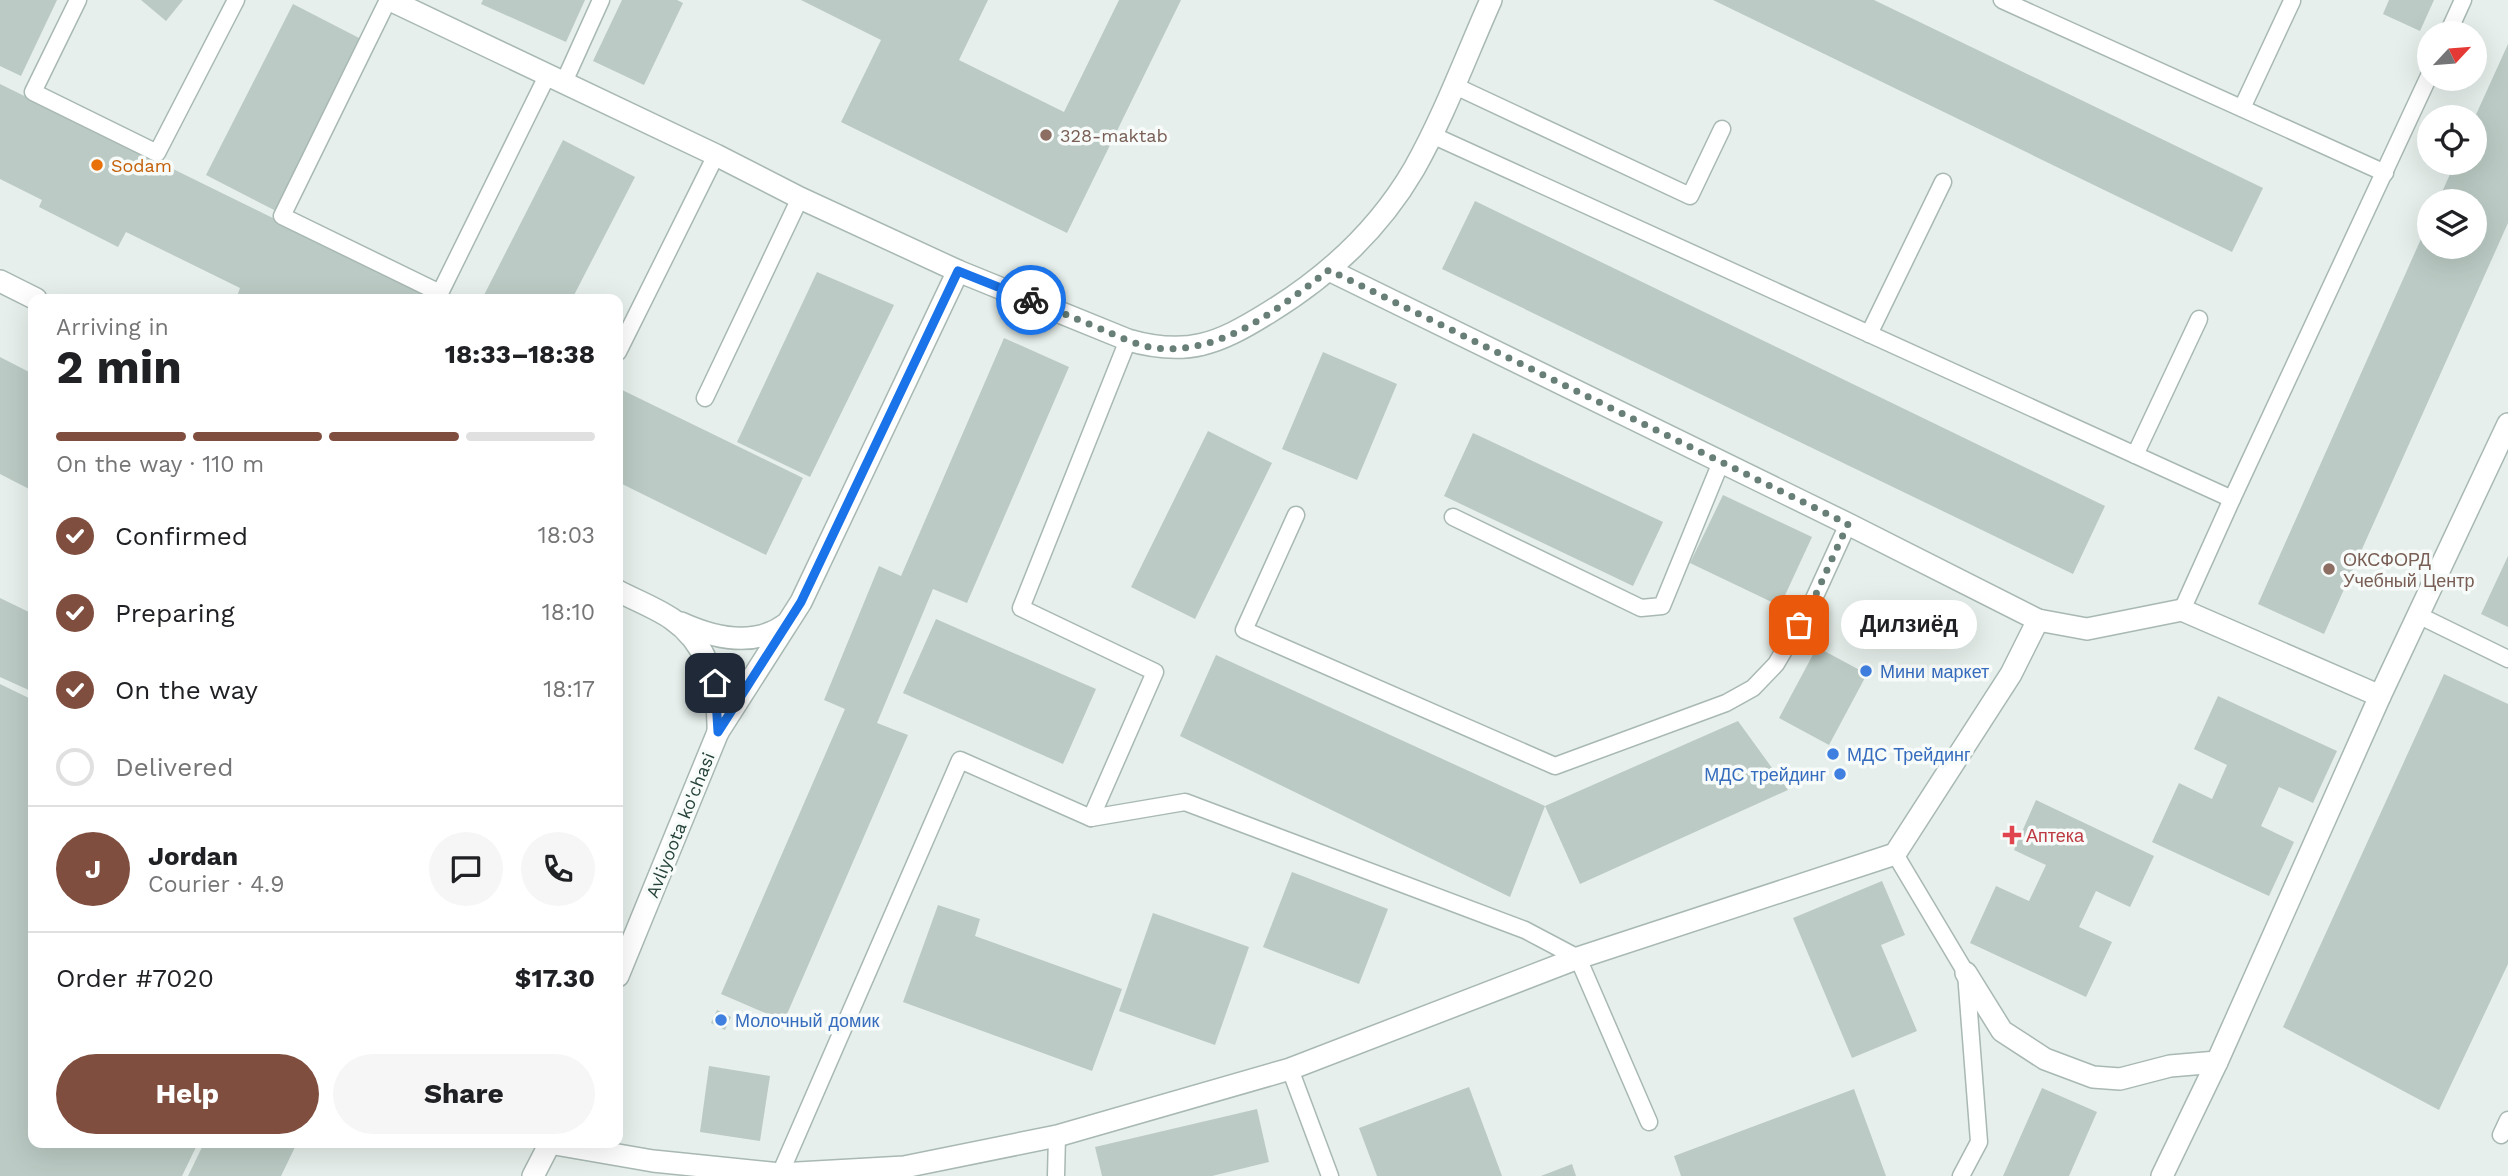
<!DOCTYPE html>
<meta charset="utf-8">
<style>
body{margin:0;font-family:"Work Sans",sans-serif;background:#f6f6f6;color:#202124;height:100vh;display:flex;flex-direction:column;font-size:26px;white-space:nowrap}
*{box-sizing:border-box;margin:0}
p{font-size:23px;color:#757577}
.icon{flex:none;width:38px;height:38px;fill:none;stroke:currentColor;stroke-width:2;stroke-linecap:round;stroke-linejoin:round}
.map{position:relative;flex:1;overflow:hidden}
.panel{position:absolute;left:28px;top:294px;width:595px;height:854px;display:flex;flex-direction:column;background:#fff;border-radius:14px;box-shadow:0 7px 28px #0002}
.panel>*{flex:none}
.needle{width:46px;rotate:64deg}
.buttons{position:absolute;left:2417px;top:21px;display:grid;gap:14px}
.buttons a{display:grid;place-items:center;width:70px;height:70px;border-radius:50%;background:#fff;box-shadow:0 7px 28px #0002;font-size:35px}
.pin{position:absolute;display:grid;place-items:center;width:60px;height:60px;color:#fff;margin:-30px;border-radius:14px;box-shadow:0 4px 10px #0006}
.courier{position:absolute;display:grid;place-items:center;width:70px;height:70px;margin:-35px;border:5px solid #1a73e8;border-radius:50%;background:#fff;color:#222;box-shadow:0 2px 9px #0007}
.bubble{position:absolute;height:49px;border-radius:24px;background:#fff;box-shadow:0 7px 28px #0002;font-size:23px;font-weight:700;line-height:49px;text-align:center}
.summary em{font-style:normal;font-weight:700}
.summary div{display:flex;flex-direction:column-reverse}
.summary{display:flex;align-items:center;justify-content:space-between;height:119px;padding:0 28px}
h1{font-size:46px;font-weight:700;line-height:52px}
.bar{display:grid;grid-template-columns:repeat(4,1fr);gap:10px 7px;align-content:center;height:84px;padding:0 28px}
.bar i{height:9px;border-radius:5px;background:#e0e0e0}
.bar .selected{background:#7f4e3f}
.bar p{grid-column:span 4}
.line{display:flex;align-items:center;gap:18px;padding:0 28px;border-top:2px solid #e0e0e0}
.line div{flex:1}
.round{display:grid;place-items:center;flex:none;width:74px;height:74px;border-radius:37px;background:#f6f6f6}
ol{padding:0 28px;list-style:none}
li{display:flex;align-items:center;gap:21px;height:77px}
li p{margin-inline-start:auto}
li .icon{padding:7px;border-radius:50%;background:#7f4e3f;color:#fff;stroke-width:4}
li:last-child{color:#757577}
li i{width:38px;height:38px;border:4px solid #e0e0e0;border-radius:50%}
.action{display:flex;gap:14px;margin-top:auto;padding:14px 28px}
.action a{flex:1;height:80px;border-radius:42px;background:#7f4e3f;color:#fff;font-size:28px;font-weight:700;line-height:80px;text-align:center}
.action a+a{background:#f6f6f6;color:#202124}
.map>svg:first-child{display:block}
.building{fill:#bbcac4}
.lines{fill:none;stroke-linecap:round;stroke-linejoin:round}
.lane-casing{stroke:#a8b8b2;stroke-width:19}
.street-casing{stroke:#a8b8b2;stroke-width:24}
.lane{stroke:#fff;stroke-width:16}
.street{stroke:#fff;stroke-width:21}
.done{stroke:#687f78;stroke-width:7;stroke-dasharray:0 12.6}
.route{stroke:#1a73e8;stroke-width:9}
.education-dot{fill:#8d6e63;stroke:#f7fbf9;stroke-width:2.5}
.food-dot{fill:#e8710a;stroke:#f7fbf9;stroke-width:2.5}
.shop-dot{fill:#3f7fe0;stroke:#f7fbf9;stroke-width:2.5}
.health-dot{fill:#e0444e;stroke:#f7fbf9;stroke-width:2.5}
.labels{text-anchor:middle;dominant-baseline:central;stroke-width:7;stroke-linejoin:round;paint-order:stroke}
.education-label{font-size:18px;fill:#785e54;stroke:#f7fbf9;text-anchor:start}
.food-label{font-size:18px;fill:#c56008;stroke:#f7fbf9;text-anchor:start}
.shop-label{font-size:18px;fill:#366cbe;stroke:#f7fbf9;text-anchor:start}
.street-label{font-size:18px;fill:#24423a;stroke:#f7fbf9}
.health-label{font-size:18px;fill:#be3a42;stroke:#f7fbf9;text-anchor:start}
</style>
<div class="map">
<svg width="2508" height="1176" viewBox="0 0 2508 1176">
<rect width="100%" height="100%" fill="#e6efeb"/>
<g class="building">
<polygon points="0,0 57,0 21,76 0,66"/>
<polygon points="141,0 183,0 166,21"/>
<polygon points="483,0 585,0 566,42 481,4"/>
<polygon points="622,0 677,0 683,3 644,85 593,61"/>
<polygon points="801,0 988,0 959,60 1064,112 1119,0 1181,0 1067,233 841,122 881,40"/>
<polygon points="1713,0 1874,0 2263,188 2232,252"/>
<polygon points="2389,0 2434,0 2420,31 2383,14"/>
<polygon points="293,4 365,41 278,212 206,175"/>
<polygon points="2508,44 2508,223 2324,634 2258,604 2429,221 2429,247 2474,247 2474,201 2438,201 2455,163 2474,163 2474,119"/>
<polygon points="0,84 438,299 244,299 237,296 240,288 126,232 118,247 39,207 42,200 0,179"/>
<polygon points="563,140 635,177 572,299 482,299"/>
<polygon points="1475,201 2105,506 2073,574 1442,269"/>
<polygon points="817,272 894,305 810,477 737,442"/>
<polygon points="1004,338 1069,367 967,603 933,589 877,723 908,735 784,1021 721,994 845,709 824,700 879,566 901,576"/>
<polygon points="1323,352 1397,384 1357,480 1282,449"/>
<polygon points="0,357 33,374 33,491 0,474"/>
<polygon points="618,388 803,478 766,555 618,482"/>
<polygon points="1208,431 1272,463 1195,619 1131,587"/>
<polygon points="1473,433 1663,522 1633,586 1444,496"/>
<polygon points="1723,495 1812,537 1780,606 1690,563"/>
<polygon points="2508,556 2508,627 2481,614"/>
<polygon points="0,598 33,614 33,692 0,677"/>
<polygon points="936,619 1096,689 1063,764 903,693"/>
<polygon points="1817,647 1867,674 1829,745 1779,718"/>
<polygon points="1216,655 1545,806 1510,897 1180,736"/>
<polygon points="2444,674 2508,704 2508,964 2439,1110 2283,1027"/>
<polygon points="0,684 33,700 33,1143 198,1143 182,1176 0,1176"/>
<polygon points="2218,696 2337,751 2313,803 2279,787 2261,826 2294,842 2269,896 2152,842 2179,783 2212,799 2227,765 2194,749"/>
<polygon points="1738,721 1788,790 1580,884 1545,806"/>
<polygon points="2036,800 2154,856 2130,907 2096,891 2079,927 2112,942 2086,997 1970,943 1996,886 2029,901 2046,865 2014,850"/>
<polygon points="1292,872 1388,909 1359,984 1263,947"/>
<polygon points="1882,881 1905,935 1881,945 1917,1031 1852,1058 1793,918"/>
<polygon points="938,905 980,919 975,936 1122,989 1092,1071 903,1002"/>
<polygon points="1153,913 1249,947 1215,1045 1119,1011"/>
<polygon points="717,1010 731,1017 725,1030 711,1023"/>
<polygon points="709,1066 770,1076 760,1141 700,1132"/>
<polygon points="1469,1087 1502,1176 1377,1176 1359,1128"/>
<polygon points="2042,1088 2097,1112 2069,1176 2003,1176"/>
<polygon points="1854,1089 1886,1176 1681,1176 1674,1156"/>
<polygon points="1257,1109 1269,1162 1212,1176 1102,1176 1095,1147"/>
<polygon points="204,1143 297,1143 281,1176 188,1176"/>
<polygon points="1572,1164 1576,1176 1541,1176"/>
</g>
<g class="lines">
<g class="lane-casing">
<g id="lane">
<polyline points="78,0 33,92 157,153 236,0"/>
<polyline points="388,0 282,216 440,293 548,74"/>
<polyline points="2002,0 2385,173"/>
<polyline points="2448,33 2463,0"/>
<polyline points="564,82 601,0"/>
<polyline points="1453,85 1690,196 1722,129"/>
<polyline points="2242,108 2292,1"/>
<polyline points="1432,135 2232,499"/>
<polyline points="1869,334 1943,182"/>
<polyline points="618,352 716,155"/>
<polyline points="705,398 800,198"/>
<polyline points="2135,455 2199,319"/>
<polyline points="1296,515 1244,630 1555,766 1726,703 1753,688 1776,664 1811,605 1848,524"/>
<polyline points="1453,517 1641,608 1662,606 1721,462"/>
<polyline points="2182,610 2232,499 2429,76"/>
<polyline points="2418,615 2508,659"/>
<polyline points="1091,818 1185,802 1525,930 1578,958 1649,1122"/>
<polyline points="1895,854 1966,973 1979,1142 1961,1176"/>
<polyline points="1290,1069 1330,1176"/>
<polyline points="2501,1135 2508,1120"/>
<polyline points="780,1174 960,760 1091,818 1155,672 1021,608 1128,340"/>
<polyline points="1056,1176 1057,1136"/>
</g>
</g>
<g class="street-casing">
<g id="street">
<path d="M390 0 716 155 800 198 958 271 1128 340C1187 357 1218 344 1268 313 1327 277 1379 229 1414 169 1444 116 1466 56 1491 0"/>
<polyline points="1329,270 1848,524 2038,620 2087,629 2182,610 2380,696"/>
<polyline points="0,281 36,299"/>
<path d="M618 591C635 600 656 608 672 619 710 645 719 690 718 732L618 976"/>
<path d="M681 623C714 638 754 648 786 624"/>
<polyline points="718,732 801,602 958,271"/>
<polyline points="1966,973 2002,1031 2045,1059 2093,1077 2120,1079 2170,1066 2217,1062"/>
<polyline points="549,1143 653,1161 780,1174 904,1167 1057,1136 1290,1069 1578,958 1895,854 2011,674 2038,620"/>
<polyline points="533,1176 550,1143"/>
<polyline points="2162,1176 2217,1062 2380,696 2508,424"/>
</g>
</g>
<use href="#lane" class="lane"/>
<use href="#street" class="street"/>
</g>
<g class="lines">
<path class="done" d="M1031 300C1054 310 1077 319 1101 329 1118 336 1137 346 1156 348 1223 355 1279 308 1329 270L1848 524 1811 605 1799 625"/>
<polyline class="route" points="715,683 718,732 801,602 958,271 1031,300"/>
</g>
<g class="education-dot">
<circle cx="1046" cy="135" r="7"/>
<circle cx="2329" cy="569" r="7"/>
</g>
<circle class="food-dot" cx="97" cy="165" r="7"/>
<g class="shop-dot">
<circle cx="1866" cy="671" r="7"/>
<circle cx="1833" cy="754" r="7"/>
<circle cx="1840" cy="774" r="7"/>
<circle cx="721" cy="1020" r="7"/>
</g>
<path class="health-dot" d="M2008.5 824.5h7v7h7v7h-7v7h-7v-7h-7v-7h7z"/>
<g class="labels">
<g class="education-label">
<text x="1060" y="135">328-maktab</text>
<text x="2343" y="559">ОКСФОРД<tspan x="2343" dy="21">Учебный Центр</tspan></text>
</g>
<g class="food-label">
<text x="111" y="165">Sodam</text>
</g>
<g class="shop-label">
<text x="1880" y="671">Мини маркет</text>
<text x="1847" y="754">МДС Трейдинг</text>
<text x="1826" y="774" text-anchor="end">МДС трейдинг</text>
<text x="735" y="1020">Молочный домик</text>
</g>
<g class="street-label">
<text transform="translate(680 825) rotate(-68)">Avliyoota ko'chasi</text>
</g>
<g class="health-label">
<text x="2026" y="835">Аптека</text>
</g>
</g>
</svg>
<div class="buttons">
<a><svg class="needle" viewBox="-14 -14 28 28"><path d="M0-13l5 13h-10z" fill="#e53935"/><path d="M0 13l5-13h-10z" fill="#757577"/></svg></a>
<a><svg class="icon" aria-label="locate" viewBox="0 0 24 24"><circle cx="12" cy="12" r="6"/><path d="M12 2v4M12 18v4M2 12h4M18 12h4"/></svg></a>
<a><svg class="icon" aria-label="layers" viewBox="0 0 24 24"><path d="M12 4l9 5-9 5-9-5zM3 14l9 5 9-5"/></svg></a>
</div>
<div class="pin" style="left:1799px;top:625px;background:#ea580c"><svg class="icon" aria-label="bag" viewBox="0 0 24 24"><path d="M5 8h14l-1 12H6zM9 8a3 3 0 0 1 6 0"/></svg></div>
<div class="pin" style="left:715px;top:683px;background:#1f2937"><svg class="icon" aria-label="home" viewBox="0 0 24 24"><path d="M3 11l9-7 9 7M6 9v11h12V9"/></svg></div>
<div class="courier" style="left:1031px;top:300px"><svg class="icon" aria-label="bike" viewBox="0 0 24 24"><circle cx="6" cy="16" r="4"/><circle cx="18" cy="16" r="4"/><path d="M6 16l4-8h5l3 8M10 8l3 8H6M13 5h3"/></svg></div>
<div class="bubble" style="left:1841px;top:600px;width:136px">Дилзиёд</div>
<section class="panel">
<div class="summary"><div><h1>2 min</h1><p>Arriving in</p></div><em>18:33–18:38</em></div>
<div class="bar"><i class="selected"></i><i class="selected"></i><i class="selected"></i><i></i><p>On the way · 110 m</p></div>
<ol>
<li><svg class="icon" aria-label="check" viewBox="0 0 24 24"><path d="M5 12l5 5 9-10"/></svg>Confirmed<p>18:03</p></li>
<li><svg class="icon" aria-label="check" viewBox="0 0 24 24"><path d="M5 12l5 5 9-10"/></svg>Preparing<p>18:10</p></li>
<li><svg class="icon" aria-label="check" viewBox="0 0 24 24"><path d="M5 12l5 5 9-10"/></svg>On the way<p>18:17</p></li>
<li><i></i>Delivered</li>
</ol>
<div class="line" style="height:126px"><b class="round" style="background:#7f4e3f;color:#fff">J</b><div><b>Jordan</b><p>Courier · 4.9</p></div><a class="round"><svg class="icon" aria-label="chat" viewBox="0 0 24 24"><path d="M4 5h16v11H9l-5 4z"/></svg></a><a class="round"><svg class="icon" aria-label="phone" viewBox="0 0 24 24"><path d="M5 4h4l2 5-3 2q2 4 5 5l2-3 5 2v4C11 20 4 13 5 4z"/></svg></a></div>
<div class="line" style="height:91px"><div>Order #7020</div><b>$17.30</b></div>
<div class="action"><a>Help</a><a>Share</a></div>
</section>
</div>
